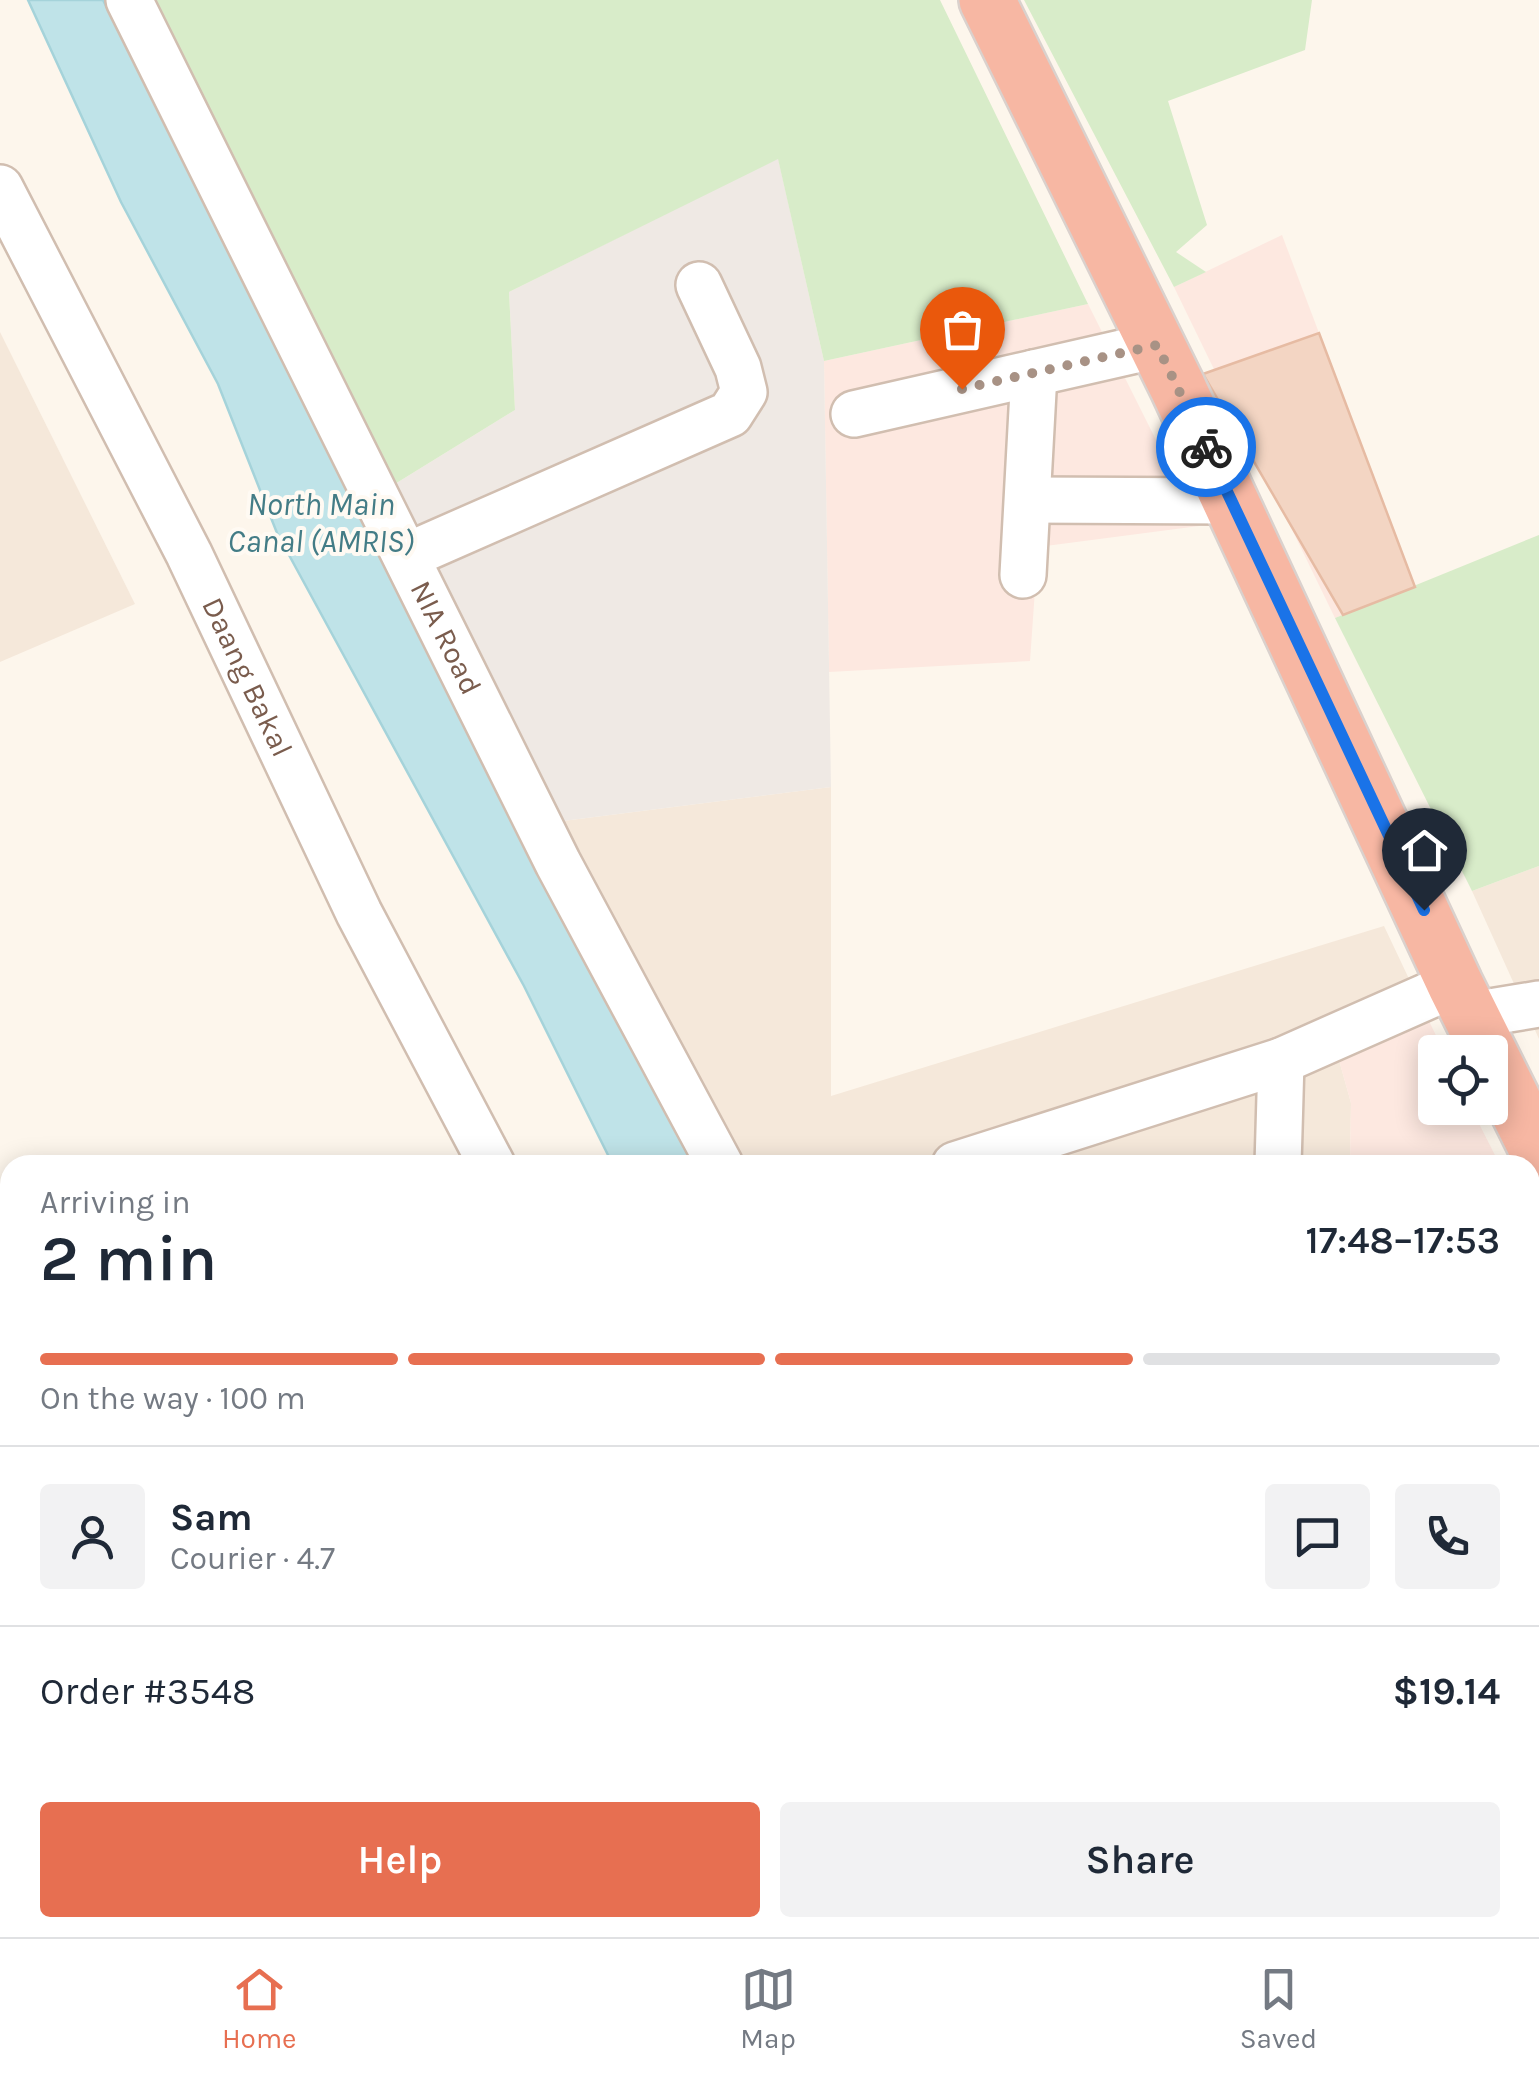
<!DOCTYPE html>
<meta charset="utf-8">
<style>
body{margin:0;font-family:Karla,sans-serif;background:#f2f2f3;color:#1f2937;height:100vh;display:flex;flex-direction:column;font-size:38px;white-space:nowrap}
*{box-sizing:border-box;margin:0}
p{font-size:32px;color:#747a83}
.icon{flex:none;width:55px;height:55px;fill:none;stroke:currentColor;stroke-width:2;stroke-linecap:round;stroke-linejoin:round}
.map{position:relative;flex:1;overflow:hidden}
.panel{position:absolute;left:0px;top:1155px;width:1540px;height:782px;display:flex;flex-direction:column;background:#fff;border-radius:30px 30px 0 0;box-shadow:0 5px 25px #0003}
.panel>*{flex:none}
.fabs{position:absolute;left:1418px;top:1035px;display:grid;gap:20px}
.fabs a{display:grid;place-items:center;width:90px;height:90px;border-radius:10px;background:#fff;box-shadow:0 5px 25px #0003;font-size:50px}
.pin{position:absolute;display:grid;place-items:center;width:85px;height:85px;color:#fff;margin:-102px -42px;border-radius:50% 50% 50% 0;rotate:-45deg;box-shadow:0 0 10px #0007}
.pin .icon{rotate:45deg}
.courier{position:absolute;display:grid;place-items:center;width:100px;height:100px;margin:-50px;border:8px solid #1a73e8;border-radius:50%;background:#fff;color:#222;box-shadow:0 2px 12px #0007}
.head em{font-style:normal;font-weight:600}
.head div{display:flex;flex-direction:column-reverse}
.head{display:flex;align-items:center;justify-content:space-between;height:170px;padding:0 40px}
h1{font-size:65px;font-weight:600;line-height:75px}
.bar{display:grid;grid-template-columns:repeat(4,1fr);gap:15px 10px;align-content:center;height:120px;padding:0 40px}
.bar i{height:12px;border-radius:8px;background:#e0e1e3}
.bar .active{background:#e76f51}
.bar p{grid-column:span 4}
.line{display:flex;align-items:center;gap:25px;padding:0 40px;border-top:2px solid #e0e1e3}
.line div{flex:1}
.round{display:grid;place-items:center;flex:none;width:105px;height:105px;border-radius:10px;background:#f2f2f3}
.primary-button{display:flex;gap:20px;margin-top:auto;padding:20px 40px}
.primary-button a{flex:1;height:115px;border-radius:10px;background:#e76f51;color:#fff;font-size:40px;font-weight:600;line-height:115px;text-align:center}
.primary-button a+a{background:#f2f2f3;color:#1f2937}
.dock{display:flex;justify-content:space-around;align-items:center;height:140px;border-top:2px solid #e0e1e3;background:#fff;font-size:28px;color:#747a83}
.dock a{display:grid;justify-items:center;gap:5px}
.dock .active{color:#e76f51}
.map>svg:first-child{display:block}
.residential{fill:#f5e8da}
.commercial{fill:#fde8e0}
.industrial{fill:#efe9e4}
.green{fill:#d8ecc9}
.water{fill:#bfe3e8;stroke:#a5d3da;stroke-width:2.5}
.building{fill:#f3d5c3;stroke:#e6bba3;stroke-width:2.5}
.lines{fill:none;stroke-linecap:round;stroke-linejoin:round}
.minor-casing{stroke:#d1beb0;stroke-width:50}
.highway-casing{stroke:#dad1cd;stroke-width:60}
.minor{stroke:#fff;stroke-width:45}
.highway{stroke:#f7b7a3;stroke-width:55}
.done{stroke:#a89285;stroke-width:10;stroke-dasharray:0 18}
.route{stroke:#1a73e8;stroke-width:12}
.labels{text-anchor:middle;dominant-baseline:central;stroke-width:8;stroke-linejoin:round;paint-order:stroke}
.street-label{font-size:30px;fill:#7a5c4d;stroke:#fffaf3}
.water-label{font-size:32px;font-style:italic;fill:#437c86;stroke:#fffaf3}
</style>
<div class="map">
<svg width="1539" height="1937" viewBox="0 0 1539 1937">
<rect width="100%" height="100%" fill="#fdf6ec"/>
<g class="residential">
<polygon points="0,332 135,604 0,662"/>
<polygon points="831,787 831,1096 1384,926 1428,1019 1337,1053 1351,1103 1350,1165 723,1165 547,823"/>
<polygon points="1539,866 1539,1039 1472,891"/>
</g>
<g class="commercial">
<polygon points="1282,235 1415,587 1335,618 1174,287"/>
<polygon points="1088,304 1199,526 1038,547 1030,661 829,672 824,361"/>
<polygon points="1428,1019 1444,1052 1435,1052 1435,1108 1471,1108 1500,1165 1350,1165 1351,1103 1337,1053"/>
</g>
<polygon class="industrial" points="778,158 824,361 831,787 547,823 390,487 515,410 509,292"/>
<g class="green">
<polygon points="149,0 940,0 1088,304 824,361 778,159 509,292 515,410 390,487"/>
<polygon points="1024,0 1312,0 1305,50 1168,101 1207,225 1176,252 1206,272 1174,287"/>
<polygon points="1539,535 1539,866 1472,891 1335,618"/>
</g>
<polygon class="water" points="28,0 103,0 697,1165 613,1165 524,986 277,533 218,384 121,202"/>
<polygon class="building" points="1319,333 1415,587 1343,615 1203,374"/>
<g class="lines">
<g class="minor-casing">
<g id="minor">
<path id="s1" d="M129 0 558 863 720 1165"/>
<path id="s2" d="M0 188 189 554 359 913 492 1165"/>
<polyline points="854,414 1157,345"/>
<polyline points="1028,500 1231,501"/>
<polyline points="407,556 730,414 744,392 738,368 699,285"/>
<polyline points="1023,575 1034,373"/>
<polyline points="1472,1015 1539,1004"/>
<polyline points="955,1165 1281,1061 1455,984"/>
<polyline points="1278,1165 1281,1061"/>
<polyline points="1530,1326 1539,1324"/>
<polyline points="1530,1842 1539,1841"/>
<polyline points="1530,1911 1539,1910"/>
<polyline points="884,1928 889,1937"/>
<polyline points="1114,1928 1119,1937"/>
<polyline points="1335,1937 1405,1928"/>
</g>
</g>
<g class="highway-casing">
<polyline id="highway" points="987,0 1178,388 1455,984 1539,1153"/>
</g>
<use href="#minor" class="minor"/>
<use href="#highway" class="highway"/>
</g>
<g class="lines">
<polyline class="done" points="962,389 1157,345 1206,447"/>
<polyline class="route" points="1206,447 1424,910"/>
</g>
<g class="labels">
<g class="street-label">
<text stroke="none"><textPath href="#s1" startOffset="712">NIA Road</textPath></text>
<text stroke="none"><textPath href="#s2" startOffset="548">Daang Bakal</textPath></text>
</g>
<g class="water-label">
<text x="321" y="504">North Main<tspan x="321" dy="37">Canal (AMRIS)</tspan></text>
</g>
</g>
</svg>
<div class="fabs">
<a><svg class="icon" aria-label="locate" viewBox="0 0 24 24"><circle cx="12" cy="12" r="6"/><path d="M12 2v4M12 18v4M2 12h4M18 12h4"/></svg></a>
</div>
<div class="pin" style="left:962px;top:389px;background:#ea580c"><svg class="icon" aria-label="bag" viewBox="0 0 24 24"><path d="M5 8h14l-1 12H6zM9 8a3 3 0 0 1 6 0"/></svg></div>
<div class="pin" style="left:1424px;top:910px;background:#1f2937"><svg class="icon" aria-label="home" viewBox="0 0 24 24"><path d="M3 11l9-7 9 7M6 9v11h12V9"/></svg></div>
<div class="courier" style="left:1206px;top:447px"><svg class="icon" aria-label="bike" viewBox="0 0 24 24"><circle cx="6" cy="16" r="4"/><circle cx="18" cy="16" r="4"/><path d="M6 16l4-8h5l3 8M10 8l3 8H6M13 5h3"/></svg></div>
<section class="panel">
<div class="head"><div><h1>2 min</h1><p>Arriving in</p></div><em>17:48–17:53</em></div>
<div class="bar"><i class="active"></i><i class="active"></i><i class="active"></i><i></i><p>On the way · 100 m</p></div>
<div class="line" style="height:180px"><a class="round"><svg class="icon" aria-label="person" viewBox="0 0 24 24"><circle cx="12" cy="8" r="4"/><path d="M4 21q1-7 8-7t8 7"/></svg></a><div><b>Sam</b><p>Courier · 4.7</p></div><a class="round"><svg class="icon" aria-label="chat" viewBox="0 0 24 24"><path d="M4 5h16v11H9l-5 4z"/></svg></a><a class="round"><svg class="icon" aria-label="phone" viewBox="0 0 24 24"><path d="M5 4h4l2 5-3 2q2 4 5 5l2-3 5 2v4C11 20 4 13 5 4z"/></svg></a></div>
<div class="line" style="height:130px"><div>Order #3548</div><b>$19.14</b></div>
<div class="primary-button"><a>Help</a><a>Share</a></div>
</section>
</div>
<nav class="dock">
<a class="active"><svg class="icon" aria-label="home" viewBox="0 0 24 24"><path d="M3 11l9-7 9 7M6 9v11h12V9"/></svg>Home</a>
<a><svg class="icon" aria-label="map" viewBox="0 0 24 24"><path d="M3 6l6-2 6 2 6-2v14l-6 2-6-2-6 2zM9 4v14M15 6v14"/></svg>Map</a>
<a><svg class="icon" aria-label="saved" viewBox="0 0 24 24"><path d="M7 4h10v16l-5-4-5 4z"/></svg>Saved</a>
</nav>
